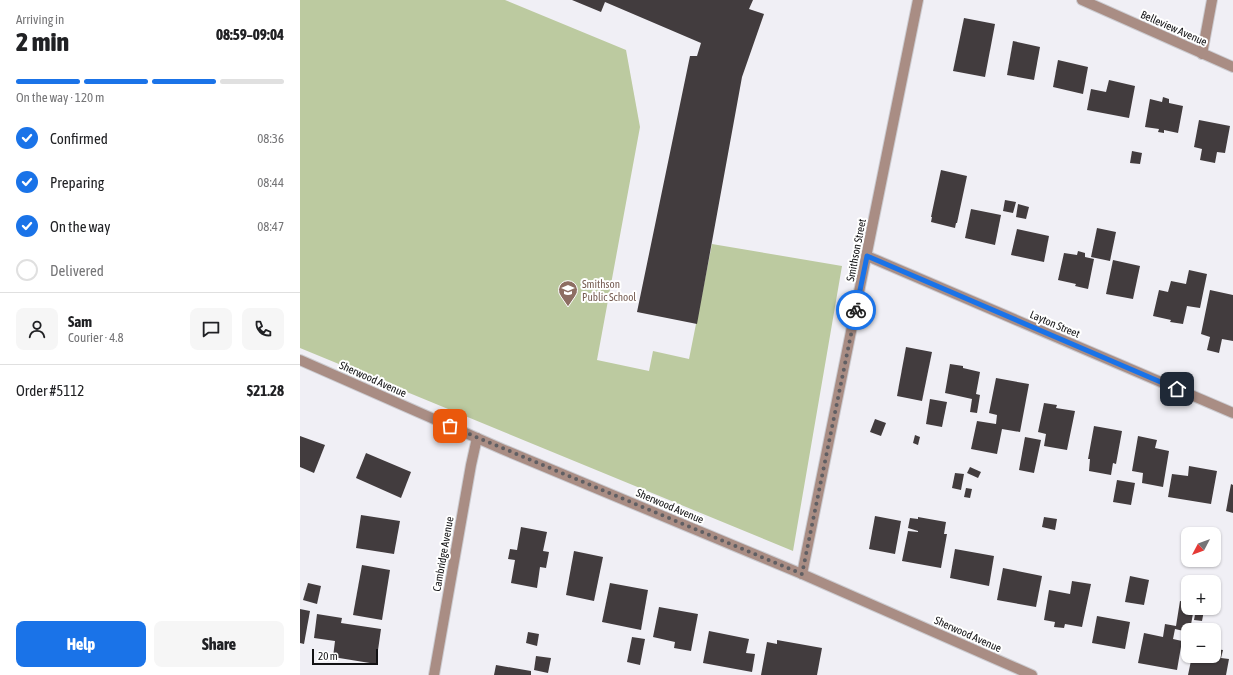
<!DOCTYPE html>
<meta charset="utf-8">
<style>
body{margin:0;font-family:"Asap Condensed",sans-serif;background:#f6f6f6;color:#202124;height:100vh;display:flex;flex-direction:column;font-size:15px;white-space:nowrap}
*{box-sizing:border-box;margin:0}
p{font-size:13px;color:#757577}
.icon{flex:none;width:22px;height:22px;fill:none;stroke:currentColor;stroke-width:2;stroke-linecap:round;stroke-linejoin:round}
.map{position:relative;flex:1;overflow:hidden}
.sheet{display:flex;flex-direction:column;background:#fff;width:300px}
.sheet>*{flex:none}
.needle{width:26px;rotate:229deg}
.buttons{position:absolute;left:881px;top:527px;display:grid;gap:8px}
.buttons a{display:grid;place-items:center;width:40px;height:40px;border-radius:8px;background:#fff;box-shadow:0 1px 3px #0004;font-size:20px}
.scale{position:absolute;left:12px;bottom:10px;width:66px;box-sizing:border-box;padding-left:4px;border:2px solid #121214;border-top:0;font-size:11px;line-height:14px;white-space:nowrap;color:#121214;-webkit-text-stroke:3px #fff;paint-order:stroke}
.pin{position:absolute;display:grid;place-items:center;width:34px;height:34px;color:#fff;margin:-17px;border-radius:8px;box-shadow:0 2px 6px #0006}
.courier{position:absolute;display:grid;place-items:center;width:40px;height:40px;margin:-20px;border:3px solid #1a73e8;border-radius:50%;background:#fff;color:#222;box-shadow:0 1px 5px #0007}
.headline em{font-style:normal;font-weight:800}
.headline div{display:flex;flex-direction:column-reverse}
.headline{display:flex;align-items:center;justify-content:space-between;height:68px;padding:0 16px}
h1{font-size:26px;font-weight:800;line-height:30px}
.bar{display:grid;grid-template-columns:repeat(4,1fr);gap:6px 4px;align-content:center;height:48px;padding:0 16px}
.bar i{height:5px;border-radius:3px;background:#e0e0e0}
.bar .on{background:#1a73e8}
.bar p{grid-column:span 4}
.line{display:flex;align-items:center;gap:10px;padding:0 16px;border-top:1px solid #e0e0e0}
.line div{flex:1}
.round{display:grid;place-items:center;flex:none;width:42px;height:42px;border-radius:8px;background:#f6f6f6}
ol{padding:0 16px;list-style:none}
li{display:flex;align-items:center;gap:12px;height:44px}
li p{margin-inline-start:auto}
li .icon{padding:4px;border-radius:50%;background:#1a73e8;color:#fff;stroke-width:4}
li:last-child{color:#757577}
li i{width:22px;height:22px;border:2px solid #e0e0e0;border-radius:50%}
.primary-button{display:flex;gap:8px;margin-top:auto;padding:8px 16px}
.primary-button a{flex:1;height:46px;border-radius:8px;background:#1a73e8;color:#fff;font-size:16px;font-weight:800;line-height:46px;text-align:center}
.primary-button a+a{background:#f6f6f6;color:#202124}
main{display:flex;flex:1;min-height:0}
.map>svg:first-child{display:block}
.green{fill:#bccaa0}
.building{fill:#423c3e}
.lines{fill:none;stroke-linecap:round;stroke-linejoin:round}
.street-casing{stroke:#ccccd1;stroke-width:12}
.street{stroke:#a98d84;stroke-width:10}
.done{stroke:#605f63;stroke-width:4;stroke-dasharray:0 7.2}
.route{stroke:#1a73e8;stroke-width:5}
.labels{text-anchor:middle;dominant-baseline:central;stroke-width:4;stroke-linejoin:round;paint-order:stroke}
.street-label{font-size:11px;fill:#121214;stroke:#fff}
.education-label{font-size:11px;fill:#785e54;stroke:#fff;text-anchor:start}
</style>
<main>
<section class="sheet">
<div class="headline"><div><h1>2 min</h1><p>Arriving in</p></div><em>08:59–09:04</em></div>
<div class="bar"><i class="on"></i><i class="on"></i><i class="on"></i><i></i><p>On the way · 120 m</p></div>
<ol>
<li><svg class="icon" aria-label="check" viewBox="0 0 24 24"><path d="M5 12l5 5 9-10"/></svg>Confirmed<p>08:36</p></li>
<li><svg class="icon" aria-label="check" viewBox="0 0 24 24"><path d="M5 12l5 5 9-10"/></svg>Preparing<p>08:44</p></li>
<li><svg class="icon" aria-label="check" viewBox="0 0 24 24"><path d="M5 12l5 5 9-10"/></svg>On the way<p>08:47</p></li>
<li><i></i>Delivered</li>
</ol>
<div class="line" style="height:72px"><a class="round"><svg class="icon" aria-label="person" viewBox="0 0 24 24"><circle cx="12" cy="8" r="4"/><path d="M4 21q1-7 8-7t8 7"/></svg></a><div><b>Sam</b><p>Courier · 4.8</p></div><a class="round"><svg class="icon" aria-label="chat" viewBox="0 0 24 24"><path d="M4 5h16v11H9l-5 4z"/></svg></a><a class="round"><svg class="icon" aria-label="phone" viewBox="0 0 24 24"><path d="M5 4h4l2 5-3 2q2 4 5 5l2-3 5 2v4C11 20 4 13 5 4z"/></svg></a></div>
<div class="line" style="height:52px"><div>Order #5112</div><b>$21.28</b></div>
<div class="primary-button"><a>Help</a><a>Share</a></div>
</section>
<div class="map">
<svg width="933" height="675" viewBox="0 0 933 675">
<rect width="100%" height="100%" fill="#f0eff5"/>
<polygon class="green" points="0,0 205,0 326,50 340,127 297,360 349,371 353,351 389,359 412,244 542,266 493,551 0,348"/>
<g class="building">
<polygon points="272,0 453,0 449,9 464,14 442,77 397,324 337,312 390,56 397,56 401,43 305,2 301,12"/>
<polygon points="664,18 695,24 685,77 653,71"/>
<polygon points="713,41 740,47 734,80 707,75"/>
<polygon points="758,60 788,67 783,94 753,87"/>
<polygon points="809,80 835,86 829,118 787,110 791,89 806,92"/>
<polygon points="863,97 869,99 869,103 883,106 878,133 864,130 864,133 858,132 859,129 845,127 850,99 862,102"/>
<polygon points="899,120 930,126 925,153 917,152 915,163 900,160 902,149 894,147"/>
<polygon points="832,151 842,153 840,164 830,163"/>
<polygon points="641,170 667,176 657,223 656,223 655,228 631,222 632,217 631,217"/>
<polygon points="705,200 716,202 713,213 703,211"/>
<polygon points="718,204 729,207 726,219 716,217"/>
<polygon points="671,209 701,215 695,245 665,238"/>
<polygon points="797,228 816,232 810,261 791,257"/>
<polygon points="717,229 749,236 744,262 711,255"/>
<polygon points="778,251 785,253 785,257 794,259 788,289 775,286 776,284 758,280 764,253 777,255"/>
<polygon points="813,260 840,266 833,299 806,294"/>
<polygon points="889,270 907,274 900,308 887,306 883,324 870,322 871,320 853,316 859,290 868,292 871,281 886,284"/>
<polygon points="910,290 933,295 933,341 922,339 919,353 907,350 910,337 901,334"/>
<polygon points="606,347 632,352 622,401 597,396"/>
<polygon points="650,364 663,366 663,368 680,372 676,394 680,395 677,413 670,412 672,399 645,393"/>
<polygon points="696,378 729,384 720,432 702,429 697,454 671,449 677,421 696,424 697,415 689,413"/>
<polygon points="630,399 647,402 642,427 626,424"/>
<polygon points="744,403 757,405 756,408 775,411 767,450 744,446 746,434 738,432"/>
<polygon points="575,419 586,423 581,436 570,432"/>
<polygon points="794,426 822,431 816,464 813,463 811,475 789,471 790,459 788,459"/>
<polygon points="615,435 620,437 618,445 613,443"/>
<polygon points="0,436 25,445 14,473 0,467"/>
<polygon points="838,436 857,440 855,448 869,451 863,487 842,483 843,473 832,471"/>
<polygon points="725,437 741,440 734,473 719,470"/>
<polygon points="66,453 111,472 101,498 56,478"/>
<polygon points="889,466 917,471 911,504 868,497 872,474 888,476"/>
<polygon points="670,467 681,472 678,478 667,473"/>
<polygon points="655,473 664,474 661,490 652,488"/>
<polygon points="817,480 835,483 831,505 813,502"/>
<polygon points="931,484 933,485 933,513 926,511"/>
<polygon points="666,488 672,489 670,498 664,497"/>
<polygon points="61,515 100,521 94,554 56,548"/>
<polygon points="575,516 601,521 595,554 569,549"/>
<polygon points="618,517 646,522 644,534 647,534 641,568 602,561 608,531 618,532 618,531 608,528 610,518 618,519"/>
<polygon points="744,517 757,519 755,530 742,527"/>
<polygon points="221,527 247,532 243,551 249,552 246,568 240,567 237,588 211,583 215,560 208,559 210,549 217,550"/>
<polygon points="655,549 694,556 689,586 650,578"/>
<polygon points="274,551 303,557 294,601 266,595"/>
<polygon points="62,565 90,570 82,620 53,615"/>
<polygon points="703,568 742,576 736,607 697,600"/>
<polygon points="830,576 849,580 844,605 825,602"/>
<polygon points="887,577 898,579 897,582 888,582 888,594 884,593"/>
<polygon points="772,581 791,584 782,627 765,624 764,628 754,627 755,622 744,620 749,590 770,594"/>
<polygon points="8,583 21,586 17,604 3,600"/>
<polygon points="310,583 348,590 341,630 302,622"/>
<polygon points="880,601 888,602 888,608 894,608 890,630 888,630 888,632 875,629 873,639 882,641 877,670 838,663 844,633 863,637 865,624 876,626"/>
<polygon points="359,607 398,614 391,651 374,648 375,642 353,637"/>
<polygon points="0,609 10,611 4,644 0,643"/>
<polygon points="896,609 904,610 902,621 894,620"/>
<polygon points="17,614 42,618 41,623 81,629 76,664 33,657 35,641 14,638"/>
<polygon points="797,616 830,622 825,649 792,643"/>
<polygon points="409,631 449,639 446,653 455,654 452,672 403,663"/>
<polygon points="228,632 239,634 237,646 226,643"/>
<polygon points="332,637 345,639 340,665 327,662"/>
<polygon points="477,640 522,648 517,675 461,675 467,642 477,644"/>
<polygon points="914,649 923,650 921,658 929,659 926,675 888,675 892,656 914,656"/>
<polygon points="236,656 251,658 248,673 234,670"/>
<polygon points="196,665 231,671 231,675 194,675"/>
</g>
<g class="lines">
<g class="street-casing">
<g id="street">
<polyline points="782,0 933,67"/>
<polyline points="902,54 912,0"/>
<polyline points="567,256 933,413"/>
<polyline points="0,360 202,449 502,574 732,675"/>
<polyline points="502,574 618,0"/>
<polyline points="134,675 171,465 177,438"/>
</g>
</g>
<use href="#street" class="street"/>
</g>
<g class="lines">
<polyline class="done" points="150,426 502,574 556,310"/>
<polyline class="route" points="556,310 567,256 877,389"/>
</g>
<defs>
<g id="school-pin" transform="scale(1)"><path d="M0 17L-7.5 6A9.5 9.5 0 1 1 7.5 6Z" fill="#8d6e63" stroke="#fff"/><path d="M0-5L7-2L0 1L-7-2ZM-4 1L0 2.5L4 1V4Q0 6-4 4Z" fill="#fff"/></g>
</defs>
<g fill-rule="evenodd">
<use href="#school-pin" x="268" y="290"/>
</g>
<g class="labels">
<g class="street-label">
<text transform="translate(874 28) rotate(24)">Belleview Avenue</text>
<text transform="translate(556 250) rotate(-79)">Smithson Street</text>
<text transform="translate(755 324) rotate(23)">Layton Street</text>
<text transform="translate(73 379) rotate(24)">Sherwood Avenue</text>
<text transform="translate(370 506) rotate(23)">Sherwood Avenue</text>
<text transform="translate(143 554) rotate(-80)">Cambridge Avenue</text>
<text transform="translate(668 634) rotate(24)">Sherwood Avenue</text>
</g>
<g class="education-label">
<text x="282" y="284">Smithson<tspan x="282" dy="13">Public School</tspan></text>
</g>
</g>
</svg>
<div class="buttons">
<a><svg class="needle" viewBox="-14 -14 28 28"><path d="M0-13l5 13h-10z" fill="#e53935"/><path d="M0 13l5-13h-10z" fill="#757577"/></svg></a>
<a>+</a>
<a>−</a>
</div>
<div class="scale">20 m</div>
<div class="pin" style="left:150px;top:426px;background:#ea580c"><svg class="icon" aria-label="bag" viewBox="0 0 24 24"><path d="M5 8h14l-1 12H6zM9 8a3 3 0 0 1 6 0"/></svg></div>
<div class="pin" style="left:877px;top:389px;background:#1f2937"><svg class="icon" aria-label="home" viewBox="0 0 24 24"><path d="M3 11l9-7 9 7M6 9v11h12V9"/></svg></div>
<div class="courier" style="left:556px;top:310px"><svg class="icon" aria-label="bike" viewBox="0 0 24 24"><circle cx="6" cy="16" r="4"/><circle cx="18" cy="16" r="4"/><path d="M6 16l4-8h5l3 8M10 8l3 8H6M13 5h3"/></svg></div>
</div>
</main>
